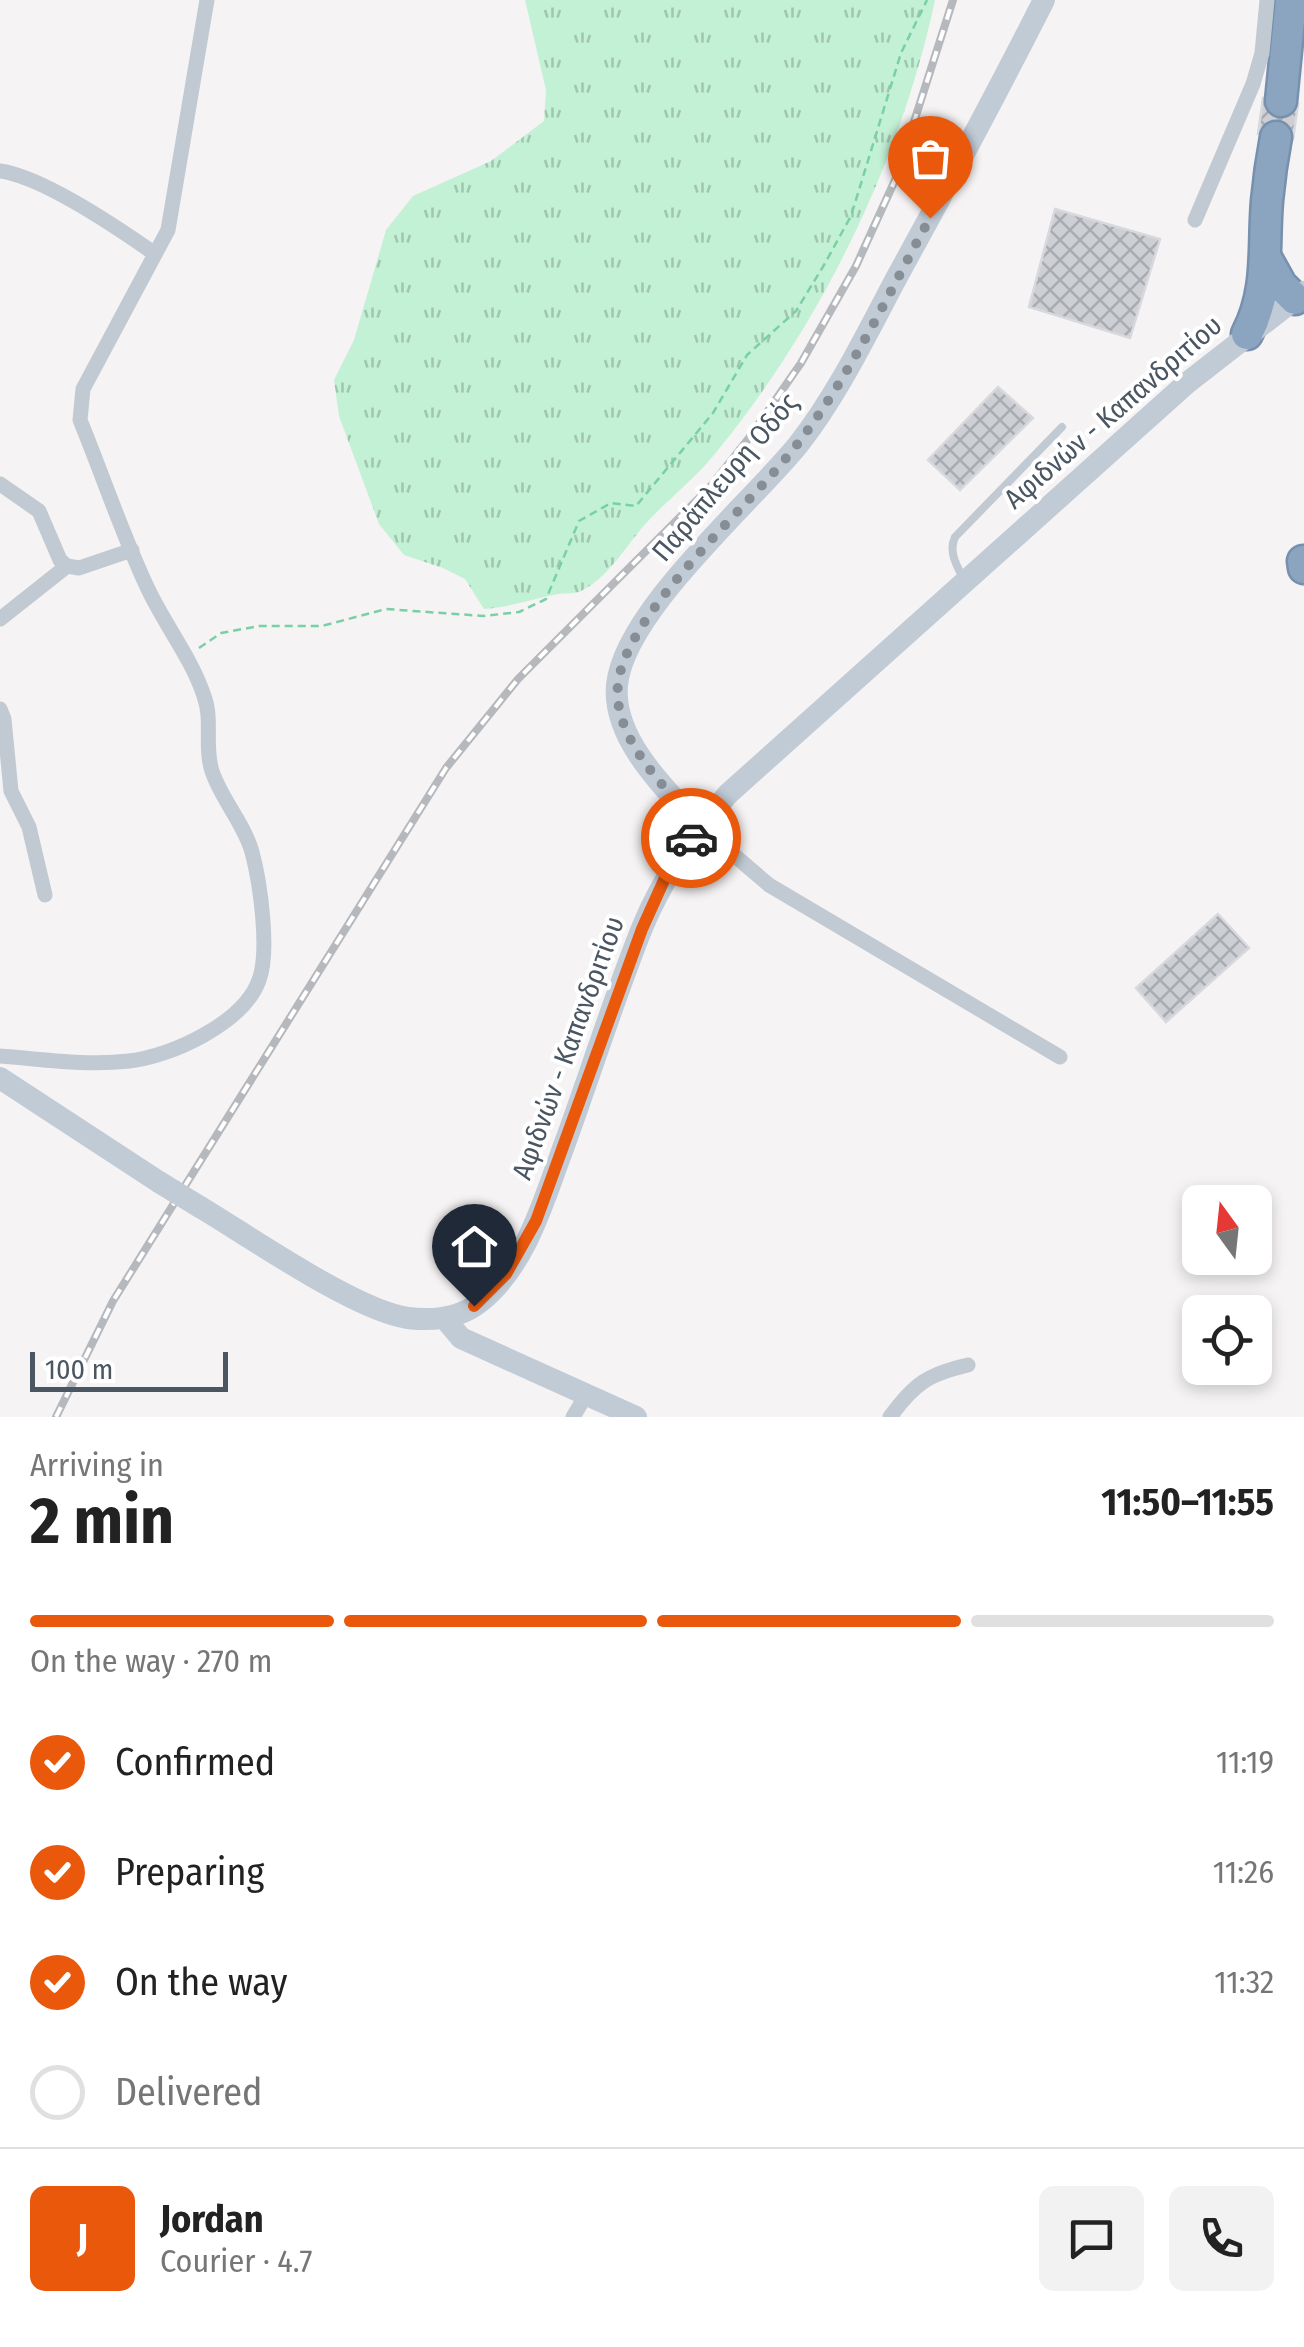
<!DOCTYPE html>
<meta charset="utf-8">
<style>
body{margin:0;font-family:"Fira Sans Condensed",sans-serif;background:#f2f2f2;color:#222;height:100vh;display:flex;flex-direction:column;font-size:38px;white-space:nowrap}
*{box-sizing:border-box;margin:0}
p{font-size:32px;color:#767676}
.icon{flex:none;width:55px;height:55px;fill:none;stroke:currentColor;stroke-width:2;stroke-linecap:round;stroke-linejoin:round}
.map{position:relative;height:1417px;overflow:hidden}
.sheet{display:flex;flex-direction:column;background:#fff;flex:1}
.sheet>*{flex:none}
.needle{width:65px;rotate:345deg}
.tools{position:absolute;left:1182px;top:1185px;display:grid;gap:20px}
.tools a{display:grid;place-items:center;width:90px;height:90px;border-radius:15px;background:#fff;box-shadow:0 5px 15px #0003;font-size:50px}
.scale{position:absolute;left:30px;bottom:25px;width:198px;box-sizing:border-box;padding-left:10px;border:5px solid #4a5661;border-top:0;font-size:28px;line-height:35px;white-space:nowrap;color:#4a5661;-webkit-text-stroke:8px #fff;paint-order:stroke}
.pin{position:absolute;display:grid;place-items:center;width:85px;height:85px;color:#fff;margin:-102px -42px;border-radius:50% 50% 50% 0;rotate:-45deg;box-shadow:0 0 10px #0007}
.pin .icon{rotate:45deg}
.courier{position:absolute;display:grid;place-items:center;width:100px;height:100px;margin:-50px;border:8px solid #ea580c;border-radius:50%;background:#fff;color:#222;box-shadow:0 2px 12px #0007}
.summary em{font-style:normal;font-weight:700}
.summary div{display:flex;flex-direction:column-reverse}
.summary{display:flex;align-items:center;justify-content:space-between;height:170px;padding:0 30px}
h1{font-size:65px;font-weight:700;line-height:75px}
.bar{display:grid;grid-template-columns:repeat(4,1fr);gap:15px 10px;align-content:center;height:120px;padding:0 30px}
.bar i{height:12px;border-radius:8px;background:#e0e0e0}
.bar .on{background:#ea580c}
.bar p{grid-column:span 4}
.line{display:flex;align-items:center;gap:25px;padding:0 30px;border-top:2px solid #e0e0e0}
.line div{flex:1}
.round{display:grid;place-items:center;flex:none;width:105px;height:105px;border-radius:15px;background:#f2f2f2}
ol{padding:0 30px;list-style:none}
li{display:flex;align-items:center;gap:30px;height:110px}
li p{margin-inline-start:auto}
li .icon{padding:10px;border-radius:50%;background:#ea580c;color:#fff;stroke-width:4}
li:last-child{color:#767676}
li i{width:55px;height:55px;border:5px solid #e0e0e0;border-radius:50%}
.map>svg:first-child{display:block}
.grass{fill:url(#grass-tufts)}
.building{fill:url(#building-cross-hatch);stroke:#d7d9de;stroke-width:2.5}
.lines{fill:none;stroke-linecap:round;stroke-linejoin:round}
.highway-casing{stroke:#7690ad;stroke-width:35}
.path{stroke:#7ad0a6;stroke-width:2.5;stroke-dasharray:8 5;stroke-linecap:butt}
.lane{stroke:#c1cad2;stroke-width:8}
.street{stroke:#c1cad2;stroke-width:15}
.secondary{stroke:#c1cbd6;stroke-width:22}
.highway{stroke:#8ba5c1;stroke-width:30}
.rail-casing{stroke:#b5b8bd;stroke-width:8}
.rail{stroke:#fff;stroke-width:4;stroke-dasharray:11;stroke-linecap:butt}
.secondary-bridge{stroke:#c1cbd6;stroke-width:22}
.done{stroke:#868d94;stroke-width:10;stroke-dasharray:0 18}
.route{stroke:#ea580c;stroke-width:12}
.labels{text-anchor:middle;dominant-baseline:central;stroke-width:8;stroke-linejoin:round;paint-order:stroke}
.street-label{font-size:28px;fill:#4a5661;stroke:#fff}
</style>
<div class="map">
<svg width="1304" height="1417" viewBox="0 0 1304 1417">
<defs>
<pattern id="grass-tufts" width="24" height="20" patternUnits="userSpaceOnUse" patternTransform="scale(2.5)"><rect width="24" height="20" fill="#c3f1d5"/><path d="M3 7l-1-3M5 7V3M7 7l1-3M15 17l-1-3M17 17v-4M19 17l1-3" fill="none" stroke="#a0c6b0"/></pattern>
<pattern id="building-cross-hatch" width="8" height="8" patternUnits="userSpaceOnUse" patternTransform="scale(2.5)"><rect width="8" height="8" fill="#cdcfd5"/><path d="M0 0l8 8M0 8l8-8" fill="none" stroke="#a8abb0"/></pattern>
</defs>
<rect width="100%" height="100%" fill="#f5f3f3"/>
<path class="grass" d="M525 0H935C900 164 820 326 714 455 694 479 670 498 649 520 628 542 609 578 581 591 575 594 565 593 558 594 533 599 510 607 484 609L465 579 443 568 404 555 379 524 339 416 334 380 354 340 386 230 413 196 491 161 544 121 546 90Z"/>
<g class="building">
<polygon points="1263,98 1298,104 1293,139 1258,134"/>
<polygon points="1055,209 1160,239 1130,338 1029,307"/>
<polygon points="998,387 1033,418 960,490 928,460"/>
<polygon points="1218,914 1249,948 1166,1022 1136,988"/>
</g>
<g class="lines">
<g class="highway-casing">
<g id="highway">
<polyline points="1281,101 1291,0"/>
<polyline points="1266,258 1281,285 1295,299"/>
<path d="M1247 334C1270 290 1263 248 1267 201 1269 179 1272 158 1276 137"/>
<polyline points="1303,561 1304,568"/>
</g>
</g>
<polyline class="path" points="199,648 221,633 259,626 322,626 386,609 484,616 519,612 546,599 579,521 611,503 636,506 713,413 747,355 796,311 824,265 851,216 901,53 927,0"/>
<path class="lane" d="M964 580C957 566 948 552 955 537L1062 427"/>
<g class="street">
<path d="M0 171C43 177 118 228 155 254"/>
<polyline points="1195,220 1253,84 1262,53 1267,0"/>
<polyline points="0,484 39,511 60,560 67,566 79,568 132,550"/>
<polyline points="0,619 67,566"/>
<polyline points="0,709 4,719 11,791 29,827 45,895"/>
<polyline points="700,826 769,885 1060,1057"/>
<path d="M0 1056C42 1059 86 1066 129 1061 170 1057 244 1023 259 980 270 951 260 882 252 852 244 823 221 799 212 771 204 747 213 720 204 696 192 659 165 625 148 589 122 534 103 476 80 420L83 389 168 230 207 0"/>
<polyline points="573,1417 586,1395"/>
<path d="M890 1417C914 1384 928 1374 968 1365"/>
</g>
<g class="secondary">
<path d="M700 826C666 790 612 739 617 685 624 612 750 504 798 445 838 394 867 333 898 275 948 184 997 93 1044 0"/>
<polyline points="0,1078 159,1182"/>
<path d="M200 1207C249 1236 356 1311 408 1318 433 1321 459 1319 480 1302 527 1265 545 1196 565 1143 591 1072 614 998 642 928 663 877 692 835 728 794L1187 383 1304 292"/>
<polyline points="445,1319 461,1338 636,1417"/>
</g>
<use href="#highway" class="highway"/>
<g class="rail-casing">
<polyline id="rail" points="56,1417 113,1301 446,768 518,679 710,487 749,438 801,363 856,266 896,178 953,0"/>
</g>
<use href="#rail" class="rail"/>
<polyline class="secondary-bridge" points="159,1182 200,1207"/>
</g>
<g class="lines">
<path class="done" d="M691 838 700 826C666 789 612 738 618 684 626 611 753 504 799 442 851 374 889 293 930 218"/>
<polyline class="route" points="474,1306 506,1274 536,1221 642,929 665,878 691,838"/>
</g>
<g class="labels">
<g class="street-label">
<text transform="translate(1113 412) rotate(-41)">Αφιδνών - Καπανδριτίου</text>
<text transform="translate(725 477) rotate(-50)">Παράπλευρη Οδός</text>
<text transform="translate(568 1048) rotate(-70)">Αφιδνών - Καπανδριτίου</text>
</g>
</g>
</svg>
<div class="tools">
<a><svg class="needle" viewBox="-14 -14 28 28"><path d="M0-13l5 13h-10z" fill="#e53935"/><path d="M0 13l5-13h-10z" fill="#767676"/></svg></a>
<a><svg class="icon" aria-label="locate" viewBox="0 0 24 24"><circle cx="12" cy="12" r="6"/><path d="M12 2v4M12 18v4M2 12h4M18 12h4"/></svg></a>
</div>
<div class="scale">100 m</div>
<div class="pin" style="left:930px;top:218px;background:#ea580c"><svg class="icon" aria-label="bag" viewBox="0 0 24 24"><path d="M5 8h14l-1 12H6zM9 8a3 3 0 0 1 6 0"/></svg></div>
<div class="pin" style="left:474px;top:1306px;background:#1f2937"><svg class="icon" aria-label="home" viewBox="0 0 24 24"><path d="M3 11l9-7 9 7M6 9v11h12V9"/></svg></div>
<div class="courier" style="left:691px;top:838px"><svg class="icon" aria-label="car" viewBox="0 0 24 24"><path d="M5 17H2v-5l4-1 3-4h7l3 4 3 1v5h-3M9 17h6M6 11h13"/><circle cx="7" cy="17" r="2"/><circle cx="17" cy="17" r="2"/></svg></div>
</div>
<section class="sheet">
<div class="summary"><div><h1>2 min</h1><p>Arriving in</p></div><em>11:50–11:55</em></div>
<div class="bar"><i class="on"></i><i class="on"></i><i class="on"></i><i></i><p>On the way · 270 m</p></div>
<ol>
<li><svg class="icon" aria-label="check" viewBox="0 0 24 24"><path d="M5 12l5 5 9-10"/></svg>Confirmed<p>11:19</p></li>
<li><svg class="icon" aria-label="check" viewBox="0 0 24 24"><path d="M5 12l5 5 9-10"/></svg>Preparing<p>11:26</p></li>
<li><svg class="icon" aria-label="check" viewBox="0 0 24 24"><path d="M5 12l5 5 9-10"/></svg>On the way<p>11:32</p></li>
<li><i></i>Delivered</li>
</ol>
<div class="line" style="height:180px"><b class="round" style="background:#ea580c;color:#fff">J</b><div><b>Jordan</b><p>Courier · 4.7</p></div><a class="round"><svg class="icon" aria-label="chat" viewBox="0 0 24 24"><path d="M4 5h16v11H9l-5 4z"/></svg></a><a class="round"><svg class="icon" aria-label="phone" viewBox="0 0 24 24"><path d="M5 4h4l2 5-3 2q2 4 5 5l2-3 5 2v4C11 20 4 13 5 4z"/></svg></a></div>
</section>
